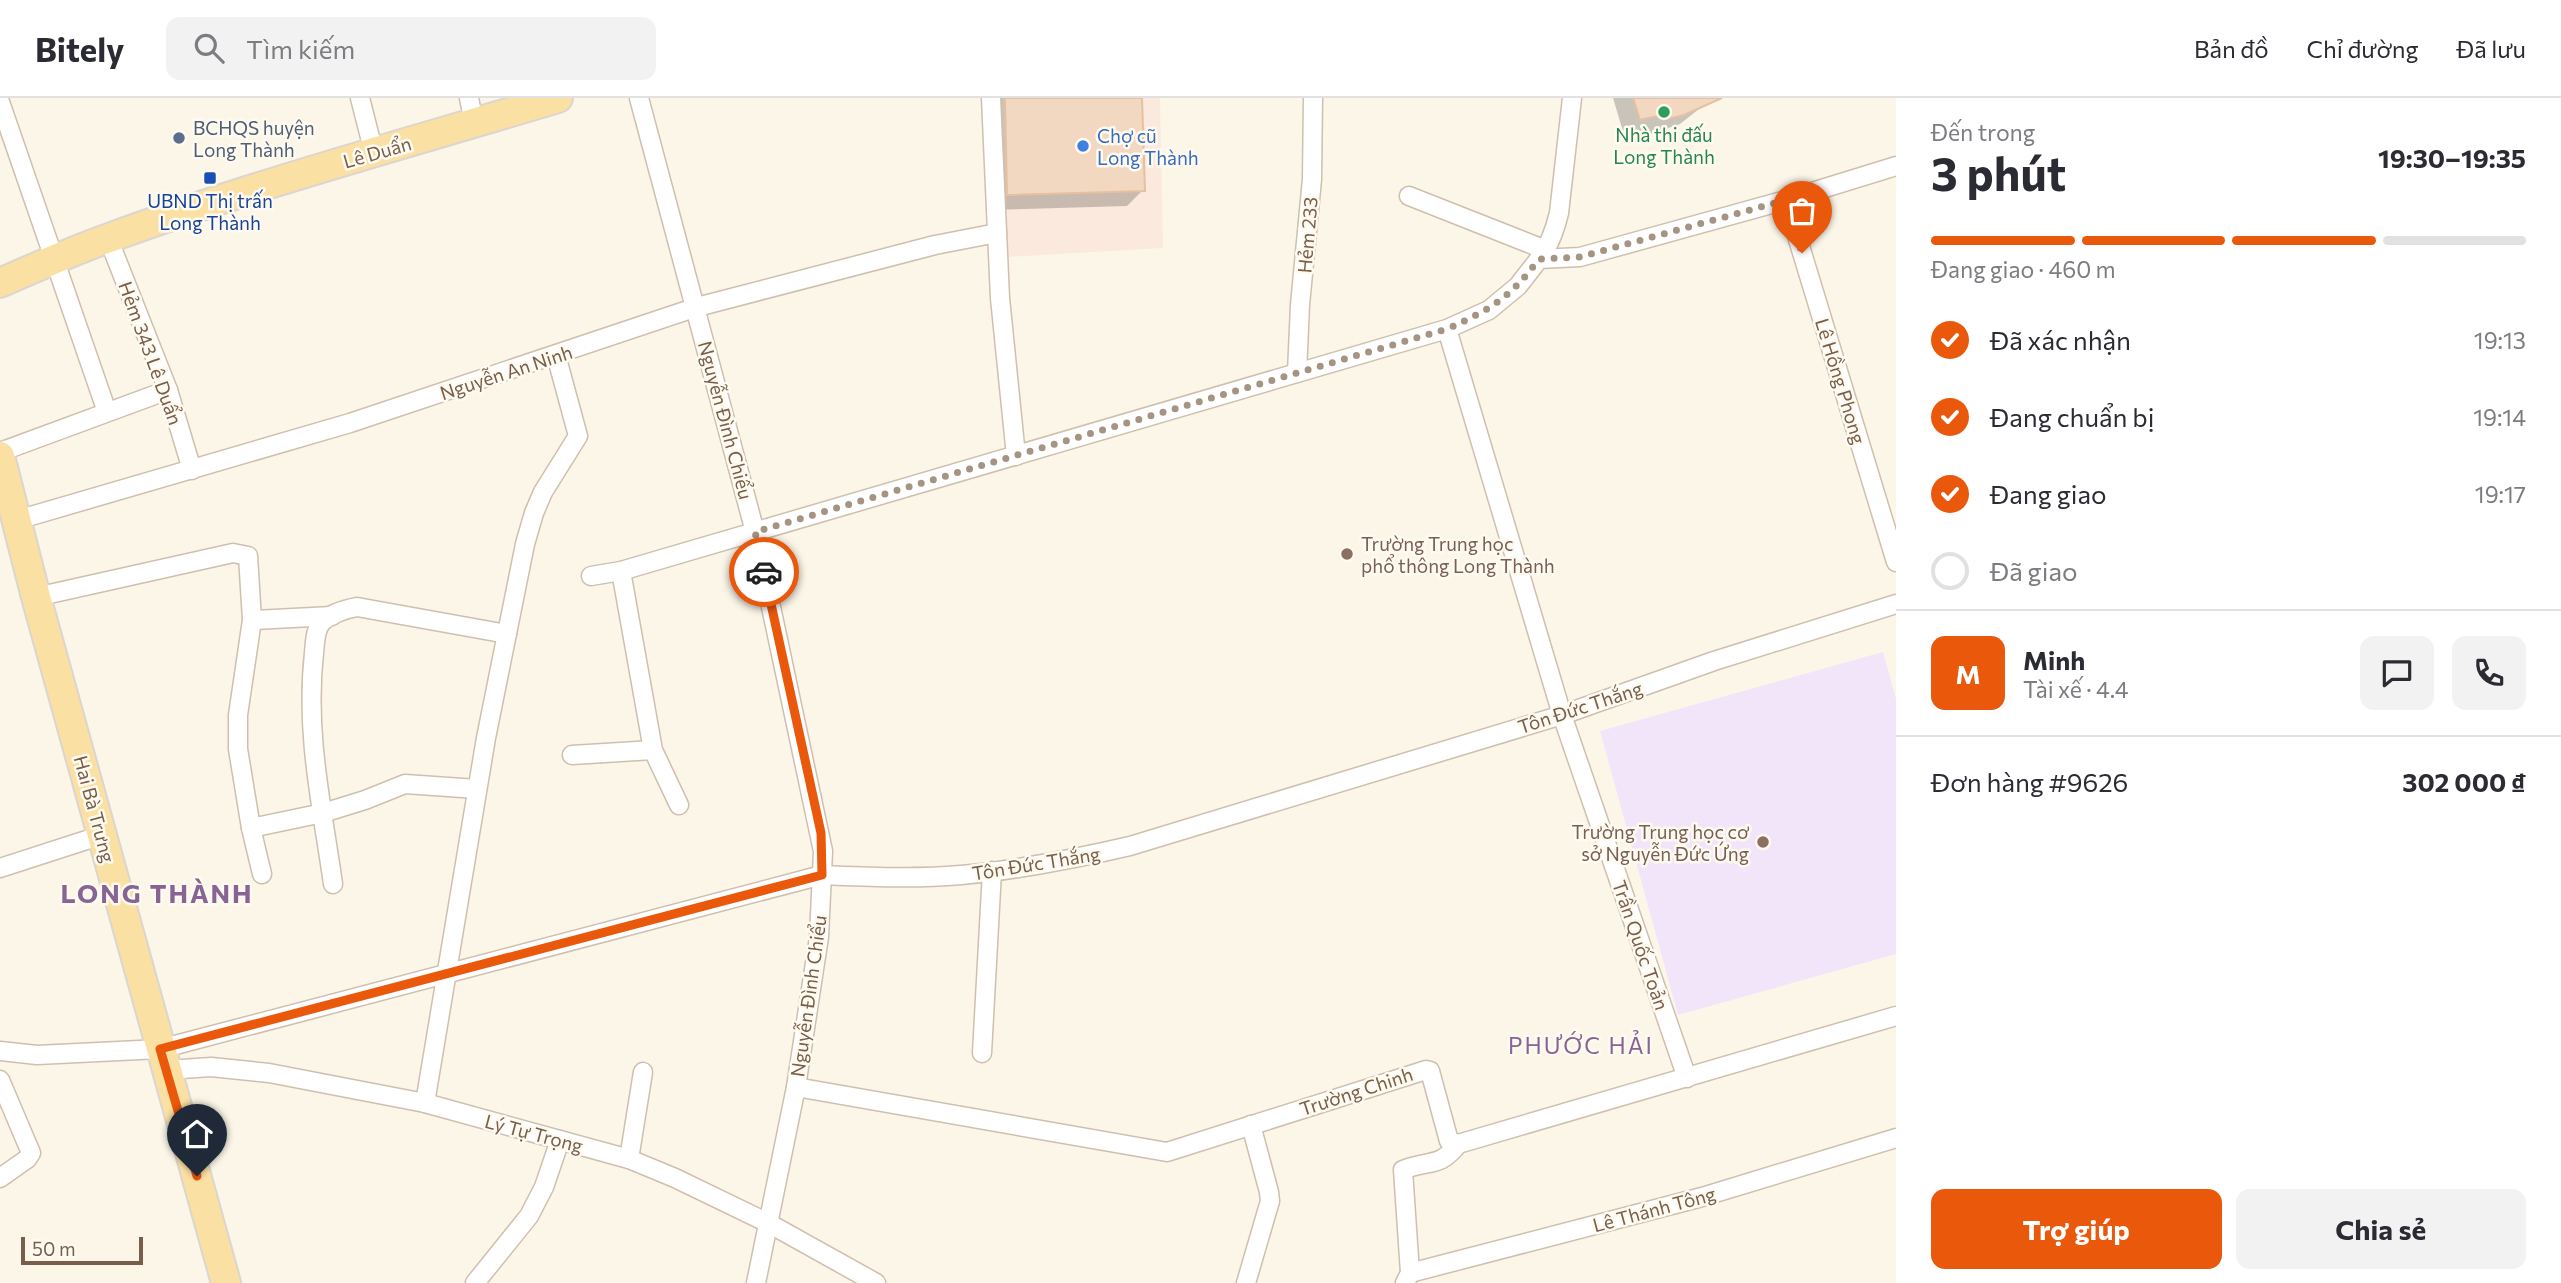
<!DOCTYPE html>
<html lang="vi">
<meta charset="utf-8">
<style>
body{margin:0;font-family:Commissioner,sans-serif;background:#f2f2f3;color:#2b2b33;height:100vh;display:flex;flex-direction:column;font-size:26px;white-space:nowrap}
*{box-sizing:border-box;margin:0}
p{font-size:23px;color:#7c7c81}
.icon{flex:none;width:38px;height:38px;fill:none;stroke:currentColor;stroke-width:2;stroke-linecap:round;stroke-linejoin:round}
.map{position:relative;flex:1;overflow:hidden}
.details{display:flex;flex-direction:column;background:#fff;width:665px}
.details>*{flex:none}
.scale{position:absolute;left:21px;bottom:18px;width:122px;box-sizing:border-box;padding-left:7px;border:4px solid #775f4c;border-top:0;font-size:19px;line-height:24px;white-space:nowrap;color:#775f4c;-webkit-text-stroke:5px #fffaf0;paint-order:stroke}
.pin{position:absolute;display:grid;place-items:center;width:60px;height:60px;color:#fff;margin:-72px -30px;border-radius:50% 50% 50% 0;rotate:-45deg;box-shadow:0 0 7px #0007}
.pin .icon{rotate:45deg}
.courier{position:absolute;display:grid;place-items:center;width:70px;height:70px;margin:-35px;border:5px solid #ea580c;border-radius:50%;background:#fff;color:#222;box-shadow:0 2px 9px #0007}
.headline em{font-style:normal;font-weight:700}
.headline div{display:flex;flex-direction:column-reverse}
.headline{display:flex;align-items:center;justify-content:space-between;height:119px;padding:0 35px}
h1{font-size:46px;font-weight:700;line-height:52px}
.bar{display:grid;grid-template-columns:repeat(4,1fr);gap:10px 7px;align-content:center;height:84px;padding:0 35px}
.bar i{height:9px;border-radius:5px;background:#e1e1e2}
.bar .on{background:#ea580c}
.bar p{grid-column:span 4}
.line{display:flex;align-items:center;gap:18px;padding:0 35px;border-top:2px solid #e1e1e2}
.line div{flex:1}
.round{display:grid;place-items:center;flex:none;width:74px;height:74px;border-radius:14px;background:#f2f2f3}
ol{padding:0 35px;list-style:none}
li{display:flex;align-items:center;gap:21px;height:77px}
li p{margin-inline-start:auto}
li .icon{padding:7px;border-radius:50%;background:#ea580c;color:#fff;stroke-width:4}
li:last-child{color:#7c7c81}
li i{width:38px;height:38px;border:4px solid #e1e1e2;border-radius:50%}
.button{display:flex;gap:14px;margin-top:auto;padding:14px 35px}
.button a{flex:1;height:80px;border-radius:14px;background:#ea580c;color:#fff;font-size:28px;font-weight:700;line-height:80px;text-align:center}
.button a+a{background:#f2f2f3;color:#2b2b33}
header{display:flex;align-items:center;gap:42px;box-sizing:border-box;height:98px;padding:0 35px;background:#fff;border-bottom:2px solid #e1e1e2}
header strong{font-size:33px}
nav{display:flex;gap:38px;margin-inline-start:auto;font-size:24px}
.search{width:490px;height:63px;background:#f2f2f3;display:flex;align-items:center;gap:18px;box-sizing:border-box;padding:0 24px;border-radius:14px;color:#7c7c81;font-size:26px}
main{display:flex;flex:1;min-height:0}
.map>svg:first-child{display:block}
.commercial{fill:#fce9dd}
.education{fill:#f3e5f9}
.shadow{fill:#0003}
.building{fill:#f2d8c1;stroke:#e5c0a1;stroke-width:2}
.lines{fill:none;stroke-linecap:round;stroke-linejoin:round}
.minor-casing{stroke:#cfbfae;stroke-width:21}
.primary-casing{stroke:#dcd5d0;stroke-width:32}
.minor{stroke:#fff;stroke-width:18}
.primary{stroke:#fae0a3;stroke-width:28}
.done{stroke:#a69483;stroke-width:7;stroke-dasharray:0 12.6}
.route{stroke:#ea580c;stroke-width:9}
.leisure-dot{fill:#2e9e5b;stroke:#fffaf0;stroke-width:2.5}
.service-dot{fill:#5c6f8a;stroke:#fffaf0;stroke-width:2.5}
.shop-dot{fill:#3f7fe0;stroke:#fffaf0;stroke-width:2.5}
.transit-dot{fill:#1a4fb4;stroke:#fffaf0;stroke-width:2.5}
.education-dot{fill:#8d6e63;stroke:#fffaf0;stroke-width:2.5}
.labels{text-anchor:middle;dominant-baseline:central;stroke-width:5;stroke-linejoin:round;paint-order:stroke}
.service-label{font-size:19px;fill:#4e5e75;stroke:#fffaf0;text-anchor:start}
.leisure-label{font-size:19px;fill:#27864d;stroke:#fffaf0}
.shop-label{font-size:19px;fill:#366cbe;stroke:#fffaf0;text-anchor:start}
.street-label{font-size:19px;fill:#775f4c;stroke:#fffaf0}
.transit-label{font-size:19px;fill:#164399;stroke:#fffaf0}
.education-label{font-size:19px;fill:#785e54;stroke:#fffaf0;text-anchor:start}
.quarter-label{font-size:23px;letter-spacing:2px;fill:#876493;stroke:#fffaf0}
.district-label{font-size:26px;font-weight:bold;letter-spacing:2px;fill:#876493;stroke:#fffaf0}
</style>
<header>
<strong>Bitely</strong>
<div class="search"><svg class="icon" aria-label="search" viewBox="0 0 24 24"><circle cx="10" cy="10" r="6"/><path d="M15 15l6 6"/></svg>Tìm kiếm</div>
<nav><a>Bản đồ</a><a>Chỉ đường</a><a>Đã lưu</a></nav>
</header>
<main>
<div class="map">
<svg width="1896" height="1185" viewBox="0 0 1896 1185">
<rect width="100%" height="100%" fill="#fcf6e9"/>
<polygon class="commercial" points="1005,0 1160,0 1163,150 1007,159"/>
<polygon class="education" points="1883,554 1896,601 1896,856 1678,917 1600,633"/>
<g class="shadow">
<polygon points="990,0 1140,0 1143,92 1127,108 991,112"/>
<polygon points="1613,0 1713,0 1680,26 1651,36 1645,32 1624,37"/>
</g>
<g class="building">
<polygon points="1005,0 1142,0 1145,93 1007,97"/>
<polygon points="1633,0 1722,0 1684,17 1668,21 1662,17 1640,22"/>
</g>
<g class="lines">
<g class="minor-casing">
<g id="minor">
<polyline points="360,0 374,55"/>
<polyline points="469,0 474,25"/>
<polyline points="639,0 755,434 823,753 819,839 796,989 756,1185"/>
<polyline points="991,0 1000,200 1016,358"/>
<polyline points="0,4 107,314"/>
<polyline points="1409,98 1546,152"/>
<polyline points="1786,102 1896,464"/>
<polyline points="108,140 168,292 192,372"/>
<path d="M1539 161C1550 147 1555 132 1559 115L1572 0"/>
<polyline points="1447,231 1562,617 1687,980"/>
<polyline points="1297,275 1300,207 1312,81 1313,0"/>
<polyline points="0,354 168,292"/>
<polyline points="17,422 350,325 697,209 935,147 997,135"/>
<polyline points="621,473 653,652 679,707"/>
<polyline points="591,478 621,473 1447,231 1489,212 1518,188 1539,161 1580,159 1786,102 1896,68"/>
<polyline points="36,499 233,455 248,458 252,522 238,617 238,651 251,730 323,715 365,702 405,686 477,691"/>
<polyline points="252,522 332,518"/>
<polyline points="572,657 653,652"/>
<polyline points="251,730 262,776"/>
<polyline points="0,770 102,737"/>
<path d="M333 786C322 708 305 634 314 555 315 545 315 531 322 524 330 516 346 511 357 509L507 536"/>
<path d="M0 953 37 957 160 951 822 777C868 779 915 781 961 777 1018 772 1074 761 1130 748L1562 617 1714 563 1896 506"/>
<polyline points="982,955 992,773"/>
<polyline points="167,972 211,969 269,975 425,1005 629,1061 675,1080 770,1126 876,1185"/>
<polyline points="0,982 31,1055 27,1061 0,1080"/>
<polyline points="796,989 1167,1054 1426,972 1430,973 1449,1043 1458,1046 1896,918"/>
<polyline points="425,1005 486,640 525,446 534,415 543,394 578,338 556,257"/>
<polyline points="629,1061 643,974"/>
<polyline points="1410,1175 1702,1099 1896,1040"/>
<polyline points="475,1185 529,1118 544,1089 560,1042"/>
<polyline points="1246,1185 1270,1103 1269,1094 1251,1027"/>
<path d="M1405 1185 1410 1175 1403 1072C1429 1061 1439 1071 1458 1046"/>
</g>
</g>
<g class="primary-casing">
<g id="primary">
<path d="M0 185C36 169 72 153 109 140 256 86 408 45 558 0"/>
<polyline points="0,358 36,499 226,1185"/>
</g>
</g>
<use href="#minor" class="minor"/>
<use href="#primary" class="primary"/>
</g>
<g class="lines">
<path class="done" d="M764 474 755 434 1447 231C1491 211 1509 201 1539 161L1580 159 1786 102 1802 155"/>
<polyline class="route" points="197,1078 160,951 822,777 821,735 764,474"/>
</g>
<circle class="leisure-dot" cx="1664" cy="14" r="7"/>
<circle class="service-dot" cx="179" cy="40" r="7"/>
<circle class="shop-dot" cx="1083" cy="48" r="7"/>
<rect class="transit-dot" x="203" y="73" width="14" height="14" rx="3.5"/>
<g class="education-dot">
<circle cx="1347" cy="456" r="7"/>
<circle cx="1763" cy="744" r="7"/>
</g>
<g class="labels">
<g class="service-label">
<text x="193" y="29">BCHQS huyện<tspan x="193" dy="22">Long Thành</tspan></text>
</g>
<g class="leisure-label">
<text x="1664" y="36">Nhà thi đấu<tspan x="1664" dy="22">Long Thành</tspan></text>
</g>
<g class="shop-label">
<text x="1097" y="37">Chợ cũ<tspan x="1097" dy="22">Long Thành</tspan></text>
</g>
<g class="street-label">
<text transform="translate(377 54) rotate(-16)">Lê Duẩn</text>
<text transform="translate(1307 137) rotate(-85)">Hẻm 233</text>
<text transform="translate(151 255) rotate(70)">Hẻm 343 Lê Duẩn</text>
<text transform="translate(506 274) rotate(-18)">Nguyễn An Ninh</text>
<text transform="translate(1841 283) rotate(73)">Lê Hồng Phong</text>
<text transform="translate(726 322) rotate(75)">Nguyễn Đình Chiểu</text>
<text transform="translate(1580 609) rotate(-18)">Tôn Đức Thắng</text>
<text transform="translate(95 711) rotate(75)">Hai Bà Trưng</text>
<text transform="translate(1036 765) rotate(-9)">Tôn Đức Thắng</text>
<text transform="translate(1641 847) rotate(71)">Trần Quốc Toản</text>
<text transform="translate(808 898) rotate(-82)">Nguyễn Đình Chiểu</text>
<text transform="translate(1356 993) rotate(-18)">Trường Chinh</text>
<text transform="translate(534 1035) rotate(15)">Lý Tự Trọng</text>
<text transform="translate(1654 1111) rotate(-15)">Lê Thánh Tông</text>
</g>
<g class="transit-label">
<text x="210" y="102">UBND Thị trấn<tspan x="210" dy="22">Long Thành</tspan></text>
</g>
<g class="education-label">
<text x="1361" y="445">Trường Trung học<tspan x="1361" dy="22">phổ thông Long Thành</tspan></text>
<text x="1749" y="733" text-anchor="end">Trường Trung học cơ<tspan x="1749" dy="22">sở Nguyễn Đức Ứng</tspan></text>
</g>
<g class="quarter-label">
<text x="1581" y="947">PHƯỚC HẢI</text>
</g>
<g class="district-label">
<text x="157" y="794">LONG THÀNH</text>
</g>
</g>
</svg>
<div class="scale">50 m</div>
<div class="pin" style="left:1802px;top:155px;background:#ea580c"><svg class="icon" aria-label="bag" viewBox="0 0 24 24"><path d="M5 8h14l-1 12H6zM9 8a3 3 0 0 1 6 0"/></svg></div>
<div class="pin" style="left:197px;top:1078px;background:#1f2937"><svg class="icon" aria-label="home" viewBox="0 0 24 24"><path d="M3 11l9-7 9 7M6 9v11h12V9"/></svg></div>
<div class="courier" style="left:764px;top:474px"><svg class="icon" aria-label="car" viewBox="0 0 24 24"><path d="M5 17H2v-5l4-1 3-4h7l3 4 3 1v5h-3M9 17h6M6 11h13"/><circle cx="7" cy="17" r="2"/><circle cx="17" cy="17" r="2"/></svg></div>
</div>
<section class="details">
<div class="headline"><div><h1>3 phút</h1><p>Đến trong</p></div><em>19:30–19:35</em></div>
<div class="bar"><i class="on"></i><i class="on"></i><i class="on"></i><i></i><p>Đang giao · 460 m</p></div>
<ol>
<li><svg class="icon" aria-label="check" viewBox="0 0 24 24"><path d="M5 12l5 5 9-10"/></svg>Đã xác nhận<p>19:13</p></li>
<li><svg class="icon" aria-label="check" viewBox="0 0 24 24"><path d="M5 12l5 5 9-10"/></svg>Đang chuẩn bị<p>19:14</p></li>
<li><svg class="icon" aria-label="check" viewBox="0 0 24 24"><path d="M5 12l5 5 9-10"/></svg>Đang giao<p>19:17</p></li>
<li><i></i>Đã giao</li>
</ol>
<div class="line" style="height:126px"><b class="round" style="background:#ea580c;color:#fff">M</b><div><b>Minh</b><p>Tài xế · 4.4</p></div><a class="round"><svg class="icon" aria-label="chat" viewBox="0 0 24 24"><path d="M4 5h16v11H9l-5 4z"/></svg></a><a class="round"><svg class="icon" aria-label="phone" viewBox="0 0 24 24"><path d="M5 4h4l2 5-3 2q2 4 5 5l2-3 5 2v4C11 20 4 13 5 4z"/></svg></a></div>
<div class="line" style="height:91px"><div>Đơn hàng #9626</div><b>302 000 ₫</b></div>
<div class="button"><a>Trợ giúp</a><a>Chia sẻ</a></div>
</section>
</main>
